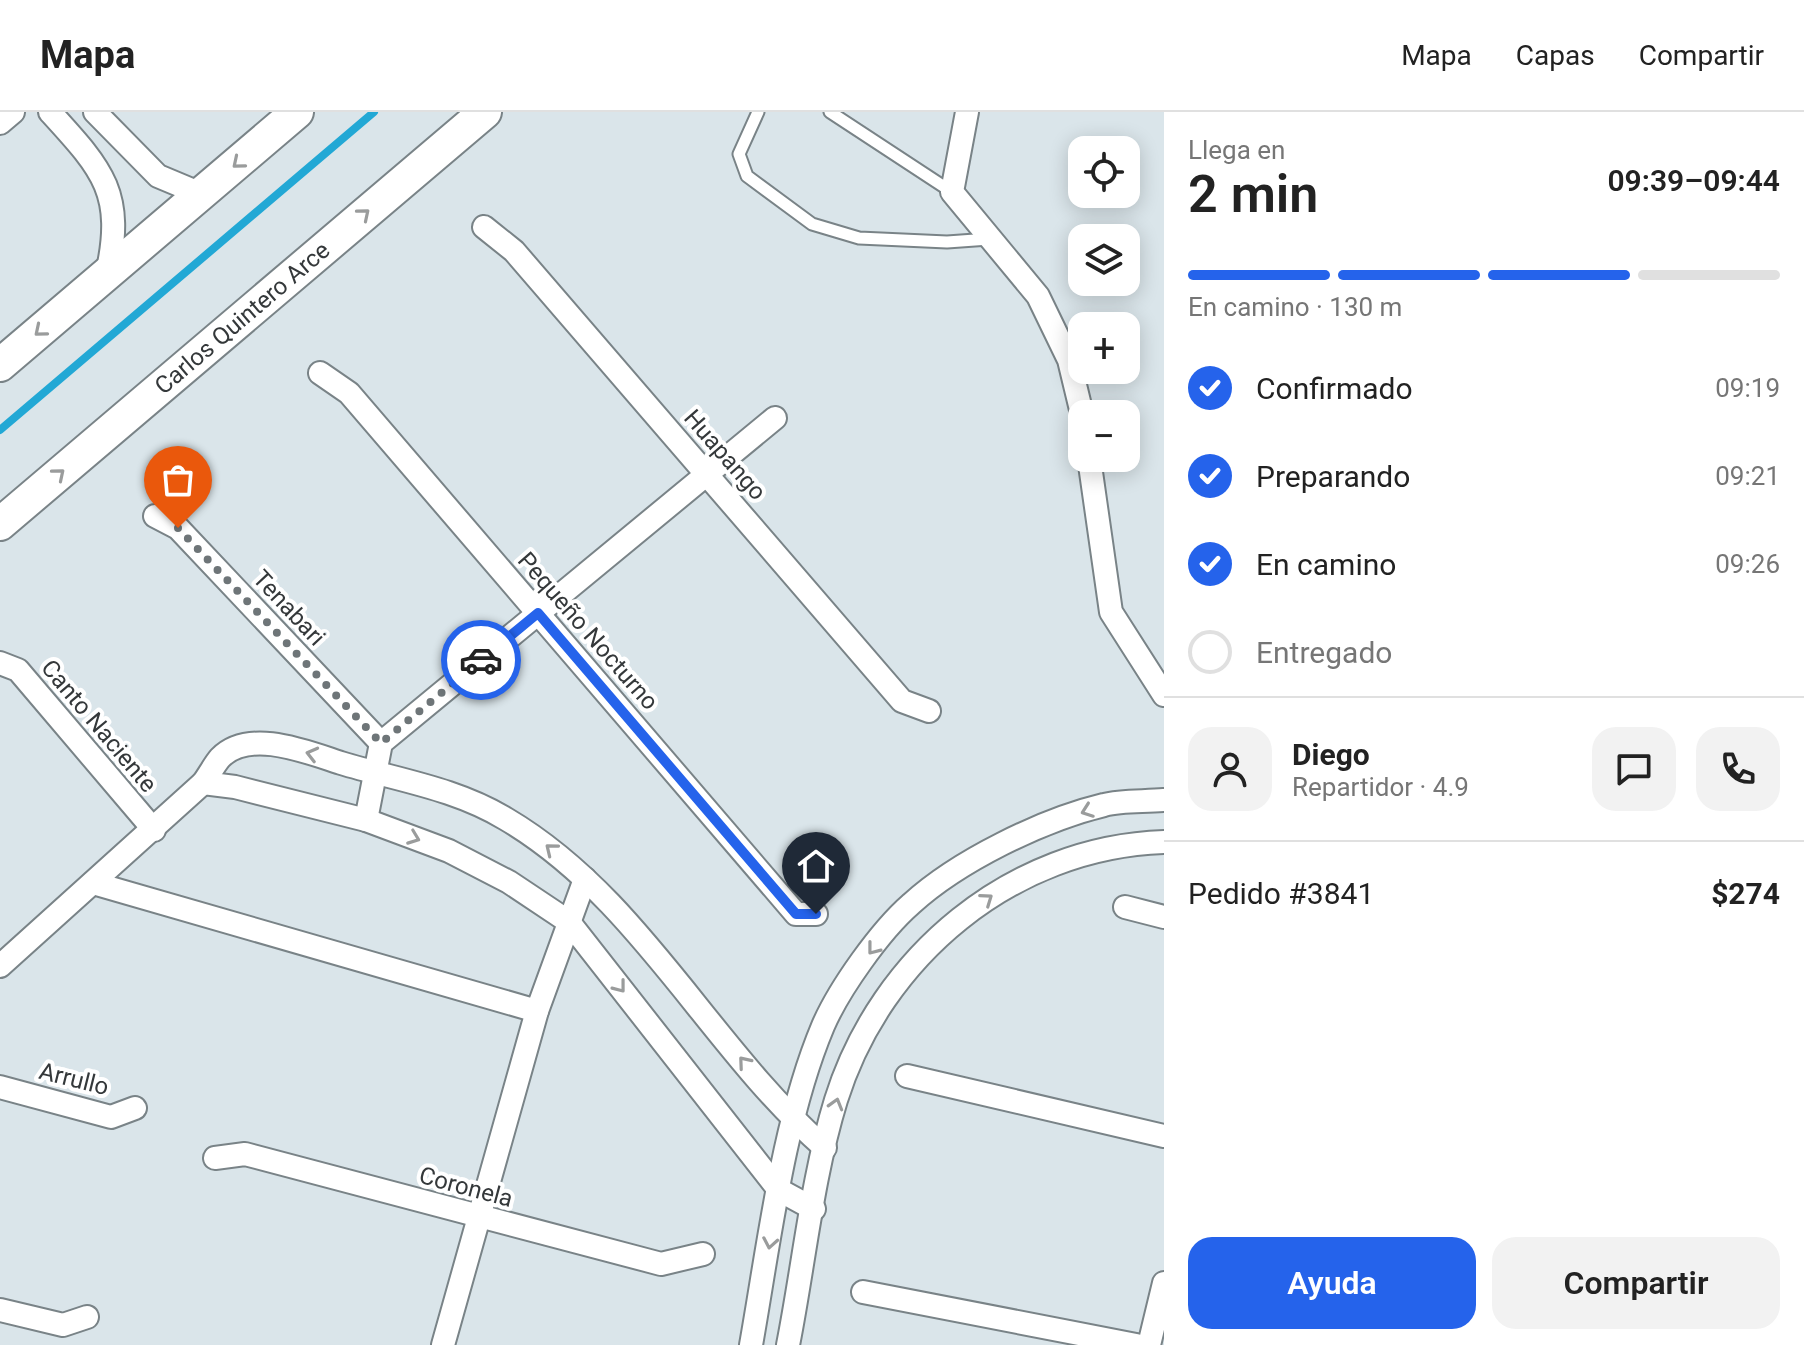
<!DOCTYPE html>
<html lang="es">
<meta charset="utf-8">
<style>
body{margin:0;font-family:Roboto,sans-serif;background:#f2f2f2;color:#222;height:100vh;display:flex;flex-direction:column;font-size:30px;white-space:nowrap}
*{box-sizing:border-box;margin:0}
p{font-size:26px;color:#767676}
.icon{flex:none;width:44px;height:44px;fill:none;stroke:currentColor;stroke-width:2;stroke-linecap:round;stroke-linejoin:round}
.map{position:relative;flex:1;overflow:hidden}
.details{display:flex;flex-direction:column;background:#fff;width:640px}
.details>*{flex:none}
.controls{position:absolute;left:1068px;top:24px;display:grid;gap:16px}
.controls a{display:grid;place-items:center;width:72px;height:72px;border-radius:16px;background:#fff;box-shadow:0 4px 20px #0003;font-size:40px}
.pin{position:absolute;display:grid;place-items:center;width:68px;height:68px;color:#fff;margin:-82px -34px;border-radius:50% 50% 50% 0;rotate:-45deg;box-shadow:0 0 8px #0007}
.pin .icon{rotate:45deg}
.courier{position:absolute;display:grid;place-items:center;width:80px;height:80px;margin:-40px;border:6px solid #2563eb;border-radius:50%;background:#fff;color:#222;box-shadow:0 2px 10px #0007}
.summary em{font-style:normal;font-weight:600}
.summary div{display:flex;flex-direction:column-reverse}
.summary{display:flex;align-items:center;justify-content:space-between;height:136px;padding:0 24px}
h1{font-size:52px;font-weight:600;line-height:60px}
.bar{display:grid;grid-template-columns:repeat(4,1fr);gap:12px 8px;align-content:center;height:96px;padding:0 24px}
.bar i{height:10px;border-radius:6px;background:#e0e0e0}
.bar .active{background:#2563eb}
.bar p{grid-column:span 4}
.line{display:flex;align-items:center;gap:20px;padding:0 24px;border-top:2px solid #e0e0e0}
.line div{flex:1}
.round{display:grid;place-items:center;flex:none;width:84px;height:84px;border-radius:24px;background:#f2f2f2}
ol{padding:0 24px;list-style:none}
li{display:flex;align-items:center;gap:24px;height:88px}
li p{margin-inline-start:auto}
li .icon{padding:8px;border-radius:50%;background:#2563eb;color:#fff;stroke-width:4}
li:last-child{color:#767676}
li i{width:44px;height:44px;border:4px solid #e0e0e0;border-radius:50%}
.cta{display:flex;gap:16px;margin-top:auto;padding:16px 24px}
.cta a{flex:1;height:92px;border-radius:24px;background:#2563eb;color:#fff;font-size:32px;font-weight:600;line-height:92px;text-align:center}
.cta a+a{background:#f2f2f2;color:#222}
header{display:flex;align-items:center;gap:48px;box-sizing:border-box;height:112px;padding:0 40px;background:#fff;border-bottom:2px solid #e0e0e0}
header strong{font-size:38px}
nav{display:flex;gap:44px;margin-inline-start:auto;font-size:28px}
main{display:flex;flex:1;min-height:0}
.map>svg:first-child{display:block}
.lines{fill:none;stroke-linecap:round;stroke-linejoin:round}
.stream{stroke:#22a8d5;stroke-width:8}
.lane-casing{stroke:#798387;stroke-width:15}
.street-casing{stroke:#798387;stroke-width:26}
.secondary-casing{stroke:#798387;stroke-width:36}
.lane{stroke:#fff;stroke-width:11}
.street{stroke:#fff;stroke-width:22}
.secondary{stroke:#fff;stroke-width:32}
.oneway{stroke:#9a9c9c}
.done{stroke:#6e7578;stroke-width:8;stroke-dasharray:0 14.4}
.route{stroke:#2563eb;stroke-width:10}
.labels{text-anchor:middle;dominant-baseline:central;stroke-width:8;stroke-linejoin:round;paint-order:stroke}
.street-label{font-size:24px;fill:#34383a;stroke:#fff}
</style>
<header>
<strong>Mapa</strong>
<nav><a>Mapa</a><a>Capas</a><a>Compartir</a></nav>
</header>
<main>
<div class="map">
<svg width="1164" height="1233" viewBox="0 0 1164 1233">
<rect width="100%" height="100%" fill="#dae5ea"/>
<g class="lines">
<polyline class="stream" points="0,318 374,0"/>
<g class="lane-casing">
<g id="lane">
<polyline points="758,0 739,42 747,64 812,112 859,126 947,130 989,127"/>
<polyline points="830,0 952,80"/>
</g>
</g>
<g class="street-casing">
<g id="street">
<path d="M50 0C103 58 125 81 107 162"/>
<polyline points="95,0 158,64 201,82"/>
<polyline points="967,0 952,80 1038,184 1069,248 1082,302"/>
<polyline points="0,11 13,0"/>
<polyline points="484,115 514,139 902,589 929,599"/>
<polyline points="320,261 349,281 796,802 816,802"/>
<polyline points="1089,346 1111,500 1164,583"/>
<polyline points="155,404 178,416 381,631"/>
<polyline points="0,551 18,558 154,718"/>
<polyline points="203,671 235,675 366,708 449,739 509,770 569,810 779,1078 814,1097"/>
<polyline points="366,708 381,631 775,306"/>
<polyline points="93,771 537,899"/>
<polyline points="1125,795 1164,805"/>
<path d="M0 854 203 671C209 663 214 653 220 646 249 616 307 640 341 651 397 668 455 676 506 707 640 786 710 936 825 1036"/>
<polyline points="907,964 1164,1024"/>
<polyline points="0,975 111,1005 135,996"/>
<polyline points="215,1046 245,1042 661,1152 703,1142"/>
<polyline points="863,1180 1136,1233"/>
<polyline points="0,1198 63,1213 87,1205"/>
<polyline points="443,1233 537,899 585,767"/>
<path d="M751 1233C769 1132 783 1009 823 914 839 877 880 819 911 792 958 749 1042 708 1104 693 1122 688 1145 690 1164 688"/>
<path d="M788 1233C804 1152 812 1066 836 988 881 844 1012 735 1164 730"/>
<polyline points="1149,1233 1164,1171"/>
</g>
</g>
<g class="secondary-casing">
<g id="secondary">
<polyline points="0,253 297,0"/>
<path id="s1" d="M0 412 485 0"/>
</g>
</g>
<use href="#lane" class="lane"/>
<use href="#street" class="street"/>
<use href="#secondary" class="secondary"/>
</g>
<defs><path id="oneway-chevron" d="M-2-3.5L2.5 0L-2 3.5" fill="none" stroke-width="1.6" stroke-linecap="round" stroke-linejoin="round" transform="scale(2)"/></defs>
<g class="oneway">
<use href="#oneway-chevron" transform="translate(238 51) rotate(140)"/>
<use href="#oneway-chevron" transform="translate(364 102) rotate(-40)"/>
<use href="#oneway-chevron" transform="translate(40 219) rotate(140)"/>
<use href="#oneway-chevron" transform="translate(59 362) rotate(-40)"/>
<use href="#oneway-chevron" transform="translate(312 642) rotate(-166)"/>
<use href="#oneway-chevron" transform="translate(1087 699) rotate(160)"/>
<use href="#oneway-chevron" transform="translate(414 726) rotate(21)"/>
<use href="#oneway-chevron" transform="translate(551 737) rotate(-141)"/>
<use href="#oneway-chevron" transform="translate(987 787) rotate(-35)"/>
<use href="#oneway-chevron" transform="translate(873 837) rotate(128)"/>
<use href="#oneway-chevron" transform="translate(620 875) rotate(52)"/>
<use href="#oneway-chevron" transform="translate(744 950) rotate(-130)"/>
<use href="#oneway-chevron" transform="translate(836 992) rotate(-74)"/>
<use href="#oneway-chevron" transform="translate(770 1131) rotate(100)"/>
</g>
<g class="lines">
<polyline class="done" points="178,416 381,631 481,548"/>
<polyline class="route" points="481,548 538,501 796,802 816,802"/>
</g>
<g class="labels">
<g class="street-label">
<text stroke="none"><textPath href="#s1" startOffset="318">Carlos Quintero Arce</textPath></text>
<text transform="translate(725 343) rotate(49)">Huapango</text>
<text transform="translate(289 496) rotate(47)">Tenabari</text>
<text transform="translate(588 519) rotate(49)">Pequeño Nocturno</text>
<text transform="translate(99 614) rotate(50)">Canto Naciente</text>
<text transform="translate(74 967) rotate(14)">Arrullo</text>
<text transform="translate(466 1075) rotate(15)">Coronela</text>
</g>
</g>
</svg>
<div class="controls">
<a><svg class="icon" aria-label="locate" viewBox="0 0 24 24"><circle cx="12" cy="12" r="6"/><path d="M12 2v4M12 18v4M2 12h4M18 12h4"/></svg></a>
<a><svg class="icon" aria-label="layers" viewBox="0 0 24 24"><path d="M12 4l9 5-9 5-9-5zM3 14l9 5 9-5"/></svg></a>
<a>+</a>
<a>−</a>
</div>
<div class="pin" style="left:178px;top:416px;background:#ea580c"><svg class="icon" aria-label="bag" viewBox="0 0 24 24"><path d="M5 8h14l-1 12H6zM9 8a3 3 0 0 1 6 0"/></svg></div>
<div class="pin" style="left:816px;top:802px;background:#1f2937"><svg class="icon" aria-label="home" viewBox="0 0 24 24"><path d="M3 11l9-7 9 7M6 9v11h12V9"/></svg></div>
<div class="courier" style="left:481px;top:548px"><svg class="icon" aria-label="car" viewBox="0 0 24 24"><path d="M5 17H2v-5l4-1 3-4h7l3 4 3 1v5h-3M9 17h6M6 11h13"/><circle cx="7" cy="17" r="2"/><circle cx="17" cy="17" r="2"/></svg></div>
</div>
<section class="details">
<div class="summary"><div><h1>2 min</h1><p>Llega en</p></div><em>09:39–09:44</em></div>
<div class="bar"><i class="active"></i><i class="active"></i><i class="active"></i><i></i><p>En camino · 130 m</p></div>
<ol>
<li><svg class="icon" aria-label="check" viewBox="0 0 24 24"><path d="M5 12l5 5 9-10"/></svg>Confirmado<p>09:19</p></li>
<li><svg class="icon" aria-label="check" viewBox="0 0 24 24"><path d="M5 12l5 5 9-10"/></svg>Preparando<p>09:21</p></li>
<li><svg class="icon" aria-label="check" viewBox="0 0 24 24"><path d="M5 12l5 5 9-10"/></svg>En camino<p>09:26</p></li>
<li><i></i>Entregado</li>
</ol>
<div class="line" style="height:144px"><a class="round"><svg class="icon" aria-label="person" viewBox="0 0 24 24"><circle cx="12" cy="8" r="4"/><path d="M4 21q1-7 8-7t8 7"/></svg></a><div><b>Diego</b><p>Repartidor · 4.9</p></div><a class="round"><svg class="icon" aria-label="chat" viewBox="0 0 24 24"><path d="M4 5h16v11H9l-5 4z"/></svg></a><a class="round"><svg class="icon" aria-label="phone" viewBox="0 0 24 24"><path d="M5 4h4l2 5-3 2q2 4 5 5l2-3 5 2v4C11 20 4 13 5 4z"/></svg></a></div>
<div class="line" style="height:104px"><div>Pedido #3841</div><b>$274</b></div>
<div class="cta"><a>Ayuda</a><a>Compartir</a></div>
</section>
</main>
